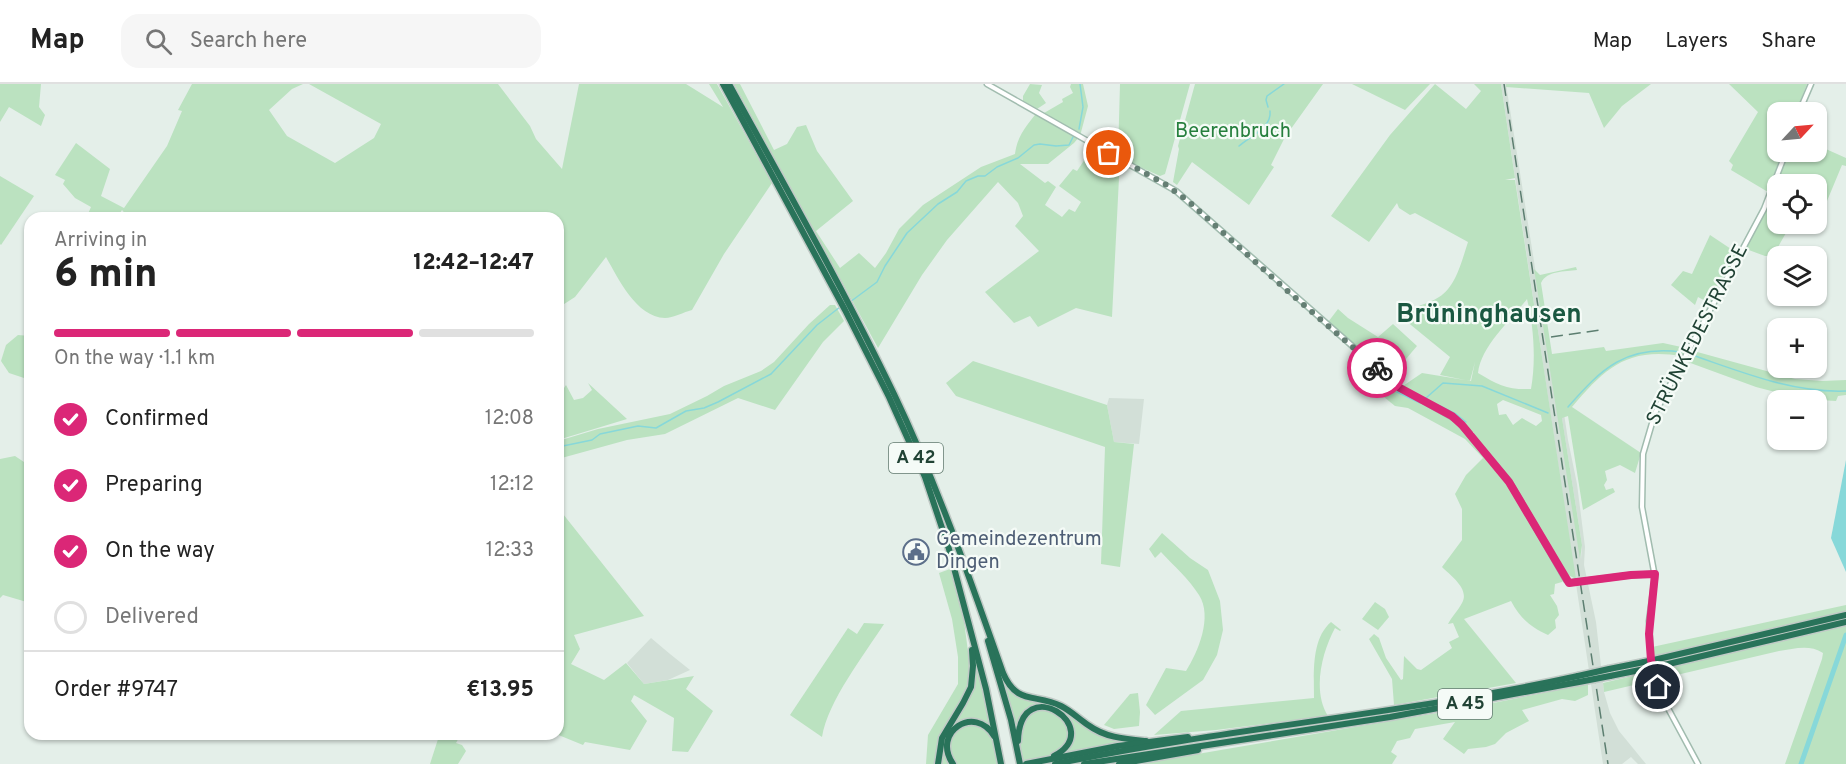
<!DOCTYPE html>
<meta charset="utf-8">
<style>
body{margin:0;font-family:Overpass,sans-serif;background:#f6f6f6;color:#222;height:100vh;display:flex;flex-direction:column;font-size:22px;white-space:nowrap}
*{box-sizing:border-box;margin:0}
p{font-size:20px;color:#767676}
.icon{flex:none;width:33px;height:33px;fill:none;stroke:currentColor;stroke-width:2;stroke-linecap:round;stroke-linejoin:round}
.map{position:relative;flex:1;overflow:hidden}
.panel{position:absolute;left:24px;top:128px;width:540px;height:528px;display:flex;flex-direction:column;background:#fff;border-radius:18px;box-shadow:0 2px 4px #0004}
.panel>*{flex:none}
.needle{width:39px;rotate:64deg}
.fabs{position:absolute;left:1767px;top:18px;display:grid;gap:12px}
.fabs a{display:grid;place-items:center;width:60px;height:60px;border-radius:12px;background:#fff;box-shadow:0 2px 4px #0004;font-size:30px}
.pin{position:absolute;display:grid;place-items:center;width:51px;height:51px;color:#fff;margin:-26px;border:3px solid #fff;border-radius:50%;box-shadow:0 2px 6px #0007}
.courier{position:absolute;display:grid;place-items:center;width:60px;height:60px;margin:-30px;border:4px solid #db2777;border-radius:50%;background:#fff;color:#222;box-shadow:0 2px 8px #0007}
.summary em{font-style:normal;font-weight:800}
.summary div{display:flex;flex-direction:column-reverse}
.summary{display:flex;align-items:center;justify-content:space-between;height:102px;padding:0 30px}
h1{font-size:39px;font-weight:800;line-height:45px}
.bar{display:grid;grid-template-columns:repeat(4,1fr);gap:9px 6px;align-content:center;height:72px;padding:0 30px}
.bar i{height:8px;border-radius:4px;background:#e0e0e0}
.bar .selected{background:#db2777}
.bar p{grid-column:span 4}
.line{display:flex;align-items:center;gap:15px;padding:0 30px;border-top:2px solid #e0e0e0}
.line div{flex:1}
ol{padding:0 30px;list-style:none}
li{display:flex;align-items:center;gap:18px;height:66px}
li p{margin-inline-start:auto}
li .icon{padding:6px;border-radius:50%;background:#db2777;color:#fff;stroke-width:4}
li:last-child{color:#767676}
li i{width:33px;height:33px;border:3px solid #e0e0e0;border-radius:50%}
header{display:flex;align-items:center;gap:36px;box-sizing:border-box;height:84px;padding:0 30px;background:#fff;border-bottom:2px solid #e0e0e0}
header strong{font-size:28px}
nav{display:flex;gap:33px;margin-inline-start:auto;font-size:21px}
.search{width:420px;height:54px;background:#f6f6f6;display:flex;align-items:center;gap:15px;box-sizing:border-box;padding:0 21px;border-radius:18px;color:#767676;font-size:22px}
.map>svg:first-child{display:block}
.built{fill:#d2dfd7}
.green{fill:#bbe2c0;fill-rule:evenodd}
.water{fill:#87d8d9}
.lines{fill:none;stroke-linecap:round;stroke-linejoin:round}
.stream{stroke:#87d8d9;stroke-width:1.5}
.river{stroke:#87d8d9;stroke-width:5}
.secondary-casing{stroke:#a1bcaf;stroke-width:7}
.motorway-casing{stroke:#c1cac6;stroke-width:9}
.secondary{stroke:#fff;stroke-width:4}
.motorway{stroke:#29735a;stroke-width:6}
.rail{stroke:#5c7e70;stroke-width:1.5;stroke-dasharray:12 6;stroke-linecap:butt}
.secondary-bridge-casing{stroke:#a1bcaf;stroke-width:7;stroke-linecap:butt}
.motorway-bridge-casing{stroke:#c1cac6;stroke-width:9;stroke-linecap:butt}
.secondary-bridge{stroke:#fff;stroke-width:4}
.motorway-bridge{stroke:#29735a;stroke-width:6}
.done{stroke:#657f74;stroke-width:6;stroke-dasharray:0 10.8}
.route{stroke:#db2777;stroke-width:8}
.labels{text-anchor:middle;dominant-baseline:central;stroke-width:4.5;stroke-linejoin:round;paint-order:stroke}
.shield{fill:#f5fbf7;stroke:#617a6f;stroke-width:1.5}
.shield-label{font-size:18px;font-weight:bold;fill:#214335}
.park-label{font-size:20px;fill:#267f3d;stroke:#f5fbf7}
.street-label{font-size:20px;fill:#214335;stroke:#f5fbf7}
.service-label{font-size:20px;fill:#4e5e75;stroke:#f5fbf7;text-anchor:start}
.district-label{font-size:26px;font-weight:bold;fill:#1a5841;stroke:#f5fbf7}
</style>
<header>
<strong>Map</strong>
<div class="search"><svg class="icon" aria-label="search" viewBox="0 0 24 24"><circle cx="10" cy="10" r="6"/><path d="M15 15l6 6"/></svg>Search here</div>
<nav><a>Map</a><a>Layers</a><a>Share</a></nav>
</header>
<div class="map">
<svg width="1846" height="680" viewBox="0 0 1846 680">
<rect width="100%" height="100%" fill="#e4efe9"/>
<g class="built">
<polygon points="1501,0 1506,0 1581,475 1582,461 1558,309 1555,270 1568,356 1577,400 1585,463 1584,481 1596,538 1604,608 1610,629 1619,647 1646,680 1638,680 1631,673 1622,680 1603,680"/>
<polygon points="1109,314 1144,315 1139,360 1114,358 1107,321"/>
<polygon points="651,554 670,570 690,586 668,596 644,600 627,579"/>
</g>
<g class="green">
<polygon points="0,0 41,0 39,23 45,31 41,42 9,23 0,38"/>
<path d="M192 0H303L292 5 269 26 287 52 335 79 374 54 381 40 309 0H498L530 42 536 55 562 85 579 0H686L723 23 709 0H717L772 99 724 170 692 226C684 228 673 234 665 234 636 233 618 194 606 173L575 213 558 224V134H129L122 126 117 133 87 132 91 123 75 114 63 100 65 96 55 91 76 59 110 85 101 112 124 124 167 62 182 27 178 26Z"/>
<path d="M734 0H740L774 66 787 60 797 43 806 41 817 67 853 117 816 147 840 184 859 169 875 184 886 169 899 145 923 121 981 83 1015 70C1017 52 1027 41 1039 26L1044 29 1063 18 1062 15 1073 9 1070 3 1071 0H1083L1088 22 1080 52 1074 59 1048 80H1020L1045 99 1048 97 1056 103 1045 121 1062 133 1069 125 1075 128 1081 118 1059 102 1073 85 1077 87 1095 60 1118 71 1120 0H1190L1165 90 1160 92 1120 74 1112 233 1076 224 1038 243 1030 232 1014 239 985 208 1039 167 1015 142 1023 132 1018 119 998 98 947 156 922 191 878 264Z"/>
<polygon points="1030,0 1042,1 1039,9 1046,19 1037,25 1023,17 1023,12"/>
<polygon points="1195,0 1323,0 1288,49 1287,49 1271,81 1274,83 1249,121 1192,78 1177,101 1173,98 1179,65 1178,62"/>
<polygon points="1352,0 1430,0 1405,26"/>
<path d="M1435 0 1466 25 1481 7 1474 0H1501L1515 94 1505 96H1515L1576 495 1568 491 1515 403 1474 352V348L1470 351 1506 396 1563 495 1562 498 1555 500 1554 510 1550 511 1557 522 1559 531 1555 536 1556 544 1548 551C1530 543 1520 534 1511 517L1464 535 1516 599 1394 621 1392 595 1369 555 1374 550 1379 554 1386 574 1401 596 1403 595 1404 572 1417 585 1421 586 1452 564 1449 558 1459 553 1453 539 1448 540C1452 532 1458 527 1462 519 1470 505 1451 492 1442 483L1462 456V425L1455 410 1466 391 1483 374 1465 355 1408 324 1395 322 1368 300 1378 286 1325 242 1338 225 1348 234 1378 253 1393 240 1417 262 1389 295 1400 304 1422 289 1471 297 1475 278 1470 297 1440 291 1450 273 1400 232C1411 222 1427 221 1439 213 1456 203 1462 176 1468 158L1415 129 1410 131 1399 124 1397 119 1369 158 1331 132 1390 51ZM1527 215C1534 243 1536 277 1531 305 1508 306 1498 301 1478 289 1481 262 1511 236 1527 215ZM1503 316 1541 331 1542 337 1536 342 1522 334 1513 341 1506 330 1499 331 1497 320Z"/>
<polygon points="1506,0 1651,0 1622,22 1604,44 1589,9 1506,3"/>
<polygon points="1729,0 1807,0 1796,28 1778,28 1778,68 1782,68 1768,108 1731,86 1733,81 1729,77 1758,28"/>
<polygon points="1817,61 1846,74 1846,82 1842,81 1827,117 1817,132 1816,100 1778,100 1778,140 1791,140 1773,172 1765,172 1746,165 1769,120 1789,68 1816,68"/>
<polygon points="0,92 34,112 1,161 0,160"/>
<polygon points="1710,151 1737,169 1709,219 1698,213 1695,221 1671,201 1683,187 1692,190"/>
<path d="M1576 183 1577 186C1565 188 1547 186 1541 199L1552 270 1604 263 1606 267 1663 259 1686 264 1682 272C1627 263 1605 284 1572 323L1641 369 1635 389 1620 381 1605 387 1607 396 1604 401 1606 406 1613 404 1615 408 1583 426 1568 332 1562 334 1582 461 1580 475 1534 185 1540 191Z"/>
<polygon points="830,221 835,221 844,237 823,258 775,326 738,314 665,350 627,356 558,375 558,357 598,345 670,330 707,312 724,302 761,287 774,278 809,240"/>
<polygon points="18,251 30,252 30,296 9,289 1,277 6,261"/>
<polygon points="1690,266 1795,295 1822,297 1846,296 1846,311 1838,312 1836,317 1802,315 1756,303 1685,277"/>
<polygon points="973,277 1107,321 1114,358 1134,360 1120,483 1101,480 1105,363 956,312 946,299"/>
<polygon points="588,299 627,335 558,356 558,309 562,307 566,301 574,316 583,314 592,306"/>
<polygon points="15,372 30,382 30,519 3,511 0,514 0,375"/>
<polygon points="563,430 644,532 574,551 580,565 571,580 604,596 626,579 644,600 694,592 686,605 713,627 688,668 672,667 674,634 634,611 631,617 647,637 630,666 585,658 583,661 556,650 558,650 558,434"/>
<path d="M1162 449 1190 474 1208 486 1220 517 1223 546 1217 571 1203 596 1155 631 1146 621 1166 584 1186 587C1198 568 1213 533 1199 511 1189 495 1174 482 1161 468L1155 474 1149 465Z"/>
<polygon points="950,485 964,537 970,583 974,568 999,680 926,680 928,651 958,600 958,573 952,535 939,489"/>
<polygon points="1375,518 1385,525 1389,533 1378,546 1362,535"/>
<polygon points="1846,521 1846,527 1838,529 1654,572 1652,563"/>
<path d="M1331 538 1341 546 1340 547 1335 544C1322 568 1312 607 1328 632L1216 646 1154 651 1181 627 1314 614C1314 590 1311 555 1331 538Z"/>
<path d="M864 539 884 540C864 571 828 617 822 653L790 631 848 544 857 550Z"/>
<path d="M1846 541V680H1785L1822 575 1823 569C1809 560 1794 565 1779 567L1604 608 1603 599Z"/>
<polygon points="999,590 1020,609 1076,628 1093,640 1115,651 1129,653 1113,680 1022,680"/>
<polygon points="1588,600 1588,611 1575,617 1562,615 1522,626 1529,637 1506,649 1495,660 1486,663 1468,665 1464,670 1443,655 1455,638 1415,645 1410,654 1397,657 1391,668 1397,672 1392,680 1139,680 1478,622"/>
<polygon points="1138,609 1140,628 1139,642 1114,645 1104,641 1130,610"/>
<polygon points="451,650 461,650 456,659 462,661 466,667 458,680 430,680 439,652 448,655"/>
</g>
<polygon class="water" points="1846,376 1846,488 1831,454"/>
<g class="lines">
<g class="stream">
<polyline points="1268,23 1266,16 1267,12 1284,0"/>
<polyline points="1079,45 1083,23 1080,0"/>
<path d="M1239 62C1250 52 1272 44 1270 27"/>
<polyline points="850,218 877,198 885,182 907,149 938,120 957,108 966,97 978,92 985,92 997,83 1018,74 1034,61 1040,60 1056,62 1069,61 1073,53"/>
<path d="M1692 271C1742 288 1792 309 1846 307"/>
<polyline points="1370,285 1392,305"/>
<polyline points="1397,308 1420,319"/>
<polyline points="1426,314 1443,299 1482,302 1548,329"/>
<polyline points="1438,321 1456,330 1466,338"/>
<path d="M1568 323C1602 284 1626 261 1681 268"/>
<polyline points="558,363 592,356 600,350 638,342 656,344 686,327 704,324 718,318 771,290 817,241 840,223"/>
</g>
<polyline class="river" points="1801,680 1846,551"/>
<g class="secondary-casing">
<g id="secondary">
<polyline points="987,0 1176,107 1400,304 1457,336 1509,397 1566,496 1570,499 1575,498"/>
<polyline points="1799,28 1811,0"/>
<polyline points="1592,496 1631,491 1655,490"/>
<polyline points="1698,680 1663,615 1651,576 1649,537 1655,493 1642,423 1643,370 1655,329 1764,125 1786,68"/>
</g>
</g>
<g class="motorway-casing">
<g id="motorway">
<polyline points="723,0 845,226 889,313 925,393 949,465 986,605 1001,680"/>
<path d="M729 0C785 102 843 204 894 310 937 400 970 495 1003 589 1017 622 1036 609 1061 622 1071 627 1079 635 1088 641 1106 654 1125 655 1146 657"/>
<polyline points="988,557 1011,636 1020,680"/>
<polyline points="1658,575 1846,531"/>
<polyline points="1660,582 1846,538"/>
<polyline points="1609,585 1644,578"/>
<polyline points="1610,592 1645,585"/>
<path d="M1018 657C1020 586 1107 644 1054 672"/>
<polyline points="938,680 942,654 963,619 971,603 973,582 972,566"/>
<path d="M953 680C931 648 975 620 994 652"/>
<polyline points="1026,680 1118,662 1188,653"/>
<path d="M1055 680C1228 644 1405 630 1578 592"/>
<polyline points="1084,680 1390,633 1579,598"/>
<polyline points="1119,680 1198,666"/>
</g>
</g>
<use href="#secondary" class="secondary"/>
<use href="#motorway" class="motorway"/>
<g class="rail">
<polyline points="1504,0 1608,680"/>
<polyline points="1551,253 1600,246"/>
</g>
<g class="secondary-bridge-casing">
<polyline id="secondary-bridge" points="1575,498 1592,496"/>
</g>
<g class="motorway-bridge-casing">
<g id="motorway-bridge">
<polyline points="1644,578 1658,575"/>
<polyline points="1645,585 1660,582"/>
<polyline points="1578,592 1609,585"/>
<polyline points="1579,598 1610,592"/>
</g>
</g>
<use href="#secondary-bridge" class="secondary-bridge"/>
<use href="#motorway-bridge" class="motorway-bridge"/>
</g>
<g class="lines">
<polyline class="done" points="1109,69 1165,100 1188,117 1283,203 1377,284"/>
<polyline class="route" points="1377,284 1400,304 1452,332 1462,341 1509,398 1569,499 1631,491 1655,490 1649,550 1651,576 1658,603"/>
</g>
<defs>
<g id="civic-ring" transform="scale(1.35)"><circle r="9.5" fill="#f5fbf7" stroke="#5c6f8a" stroke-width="1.5"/><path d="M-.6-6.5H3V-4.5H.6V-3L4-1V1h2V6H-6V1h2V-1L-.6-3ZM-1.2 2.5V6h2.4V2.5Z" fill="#5c6f8a"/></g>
</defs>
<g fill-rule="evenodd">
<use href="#civic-ring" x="916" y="468"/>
</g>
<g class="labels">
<g class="shield">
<rect x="889" y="359" width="54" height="30" rx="4.5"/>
<rect x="1438" y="605" width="54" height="30" rx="4.5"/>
</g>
<g class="shield-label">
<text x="916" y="374">A 42</text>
<text x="1465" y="620">A 45</text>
</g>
<g class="park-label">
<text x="1233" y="48">Beerenbruch</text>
</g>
<g class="street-label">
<text transform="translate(1698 251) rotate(-63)">STRÜNKEDESTRASSE</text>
</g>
<g class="service-label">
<text x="936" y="456">Gemeindezentrum<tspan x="936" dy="23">Dingen</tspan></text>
</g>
<g class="district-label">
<text x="1489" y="231">Brüninghausen</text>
</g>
</g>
</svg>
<div class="fabs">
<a><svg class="needle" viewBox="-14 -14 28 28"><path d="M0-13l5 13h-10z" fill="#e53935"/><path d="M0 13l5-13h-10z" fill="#767676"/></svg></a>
<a><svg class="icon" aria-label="locate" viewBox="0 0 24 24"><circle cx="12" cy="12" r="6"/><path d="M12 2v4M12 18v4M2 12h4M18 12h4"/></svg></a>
<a><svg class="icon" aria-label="layers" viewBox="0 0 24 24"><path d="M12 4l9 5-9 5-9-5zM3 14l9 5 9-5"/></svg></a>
<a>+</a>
<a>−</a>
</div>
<div class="pin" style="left:1109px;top:69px;background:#ea580c"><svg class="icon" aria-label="bag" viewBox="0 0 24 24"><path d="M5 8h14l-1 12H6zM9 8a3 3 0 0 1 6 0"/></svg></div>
<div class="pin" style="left:1658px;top:603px;background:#1f2937"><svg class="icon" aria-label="home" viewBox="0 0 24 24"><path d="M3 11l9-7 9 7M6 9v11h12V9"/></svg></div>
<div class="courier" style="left:1377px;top:284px"><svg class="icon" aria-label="bike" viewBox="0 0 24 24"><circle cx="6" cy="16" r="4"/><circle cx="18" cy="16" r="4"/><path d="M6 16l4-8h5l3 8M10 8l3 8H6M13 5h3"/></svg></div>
<section class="panel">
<div class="summary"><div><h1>6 min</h1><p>Arriving in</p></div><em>12:42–12:47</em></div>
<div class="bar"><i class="selected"></i><i class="selected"></i><i class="selected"></i><i></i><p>On the way · 1.1 km</p></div>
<ol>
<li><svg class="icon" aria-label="check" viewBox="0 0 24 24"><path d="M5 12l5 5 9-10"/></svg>Confirmed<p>12:08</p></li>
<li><svg class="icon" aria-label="check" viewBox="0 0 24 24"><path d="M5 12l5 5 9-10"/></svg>Preparing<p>12:12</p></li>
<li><svg class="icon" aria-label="check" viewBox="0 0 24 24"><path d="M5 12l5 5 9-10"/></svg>On the way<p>12:33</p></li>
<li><i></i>Delivered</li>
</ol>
<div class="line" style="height:78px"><div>Order #9747</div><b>€13.95</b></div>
</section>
</div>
